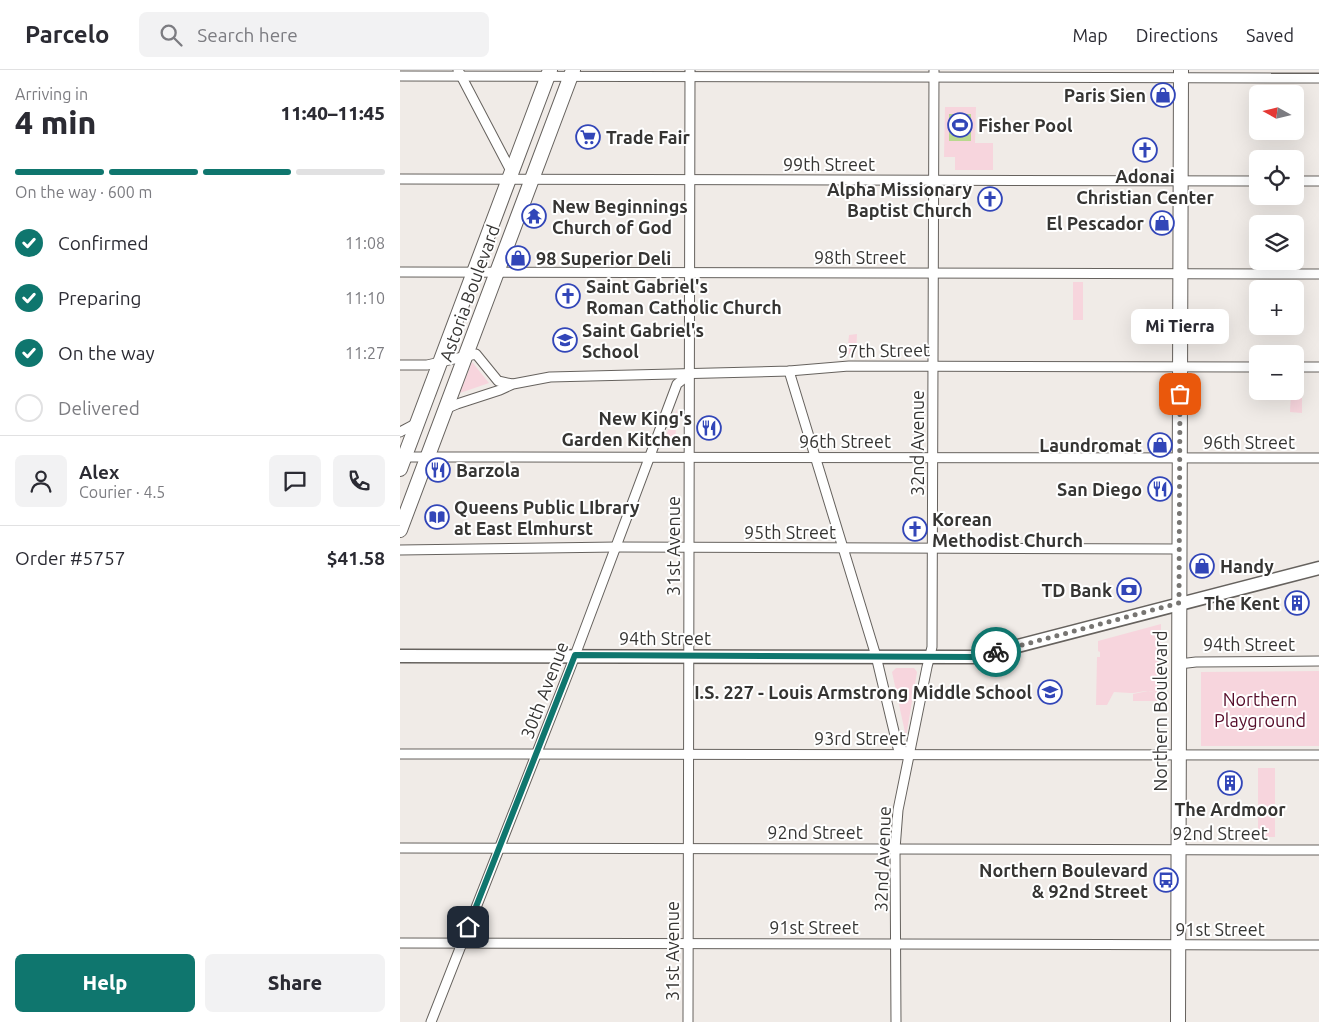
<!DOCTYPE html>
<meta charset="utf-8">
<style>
body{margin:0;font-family:Ubuntu,sans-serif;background:#f2f2f3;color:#2b2b33;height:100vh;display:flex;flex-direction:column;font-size:19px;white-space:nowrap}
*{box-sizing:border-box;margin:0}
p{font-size:16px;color:#7c7c81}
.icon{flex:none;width:28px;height:28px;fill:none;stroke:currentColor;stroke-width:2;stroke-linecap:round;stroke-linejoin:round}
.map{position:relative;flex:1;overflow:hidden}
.side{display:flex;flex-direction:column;background:#fff;width:400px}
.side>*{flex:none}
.needle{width:32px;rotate:278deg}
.tools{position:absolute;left:849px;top:15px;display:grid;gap:10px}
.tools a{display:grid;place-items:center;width:55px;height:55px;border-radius:8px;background:#fff;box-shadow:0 5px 20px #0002;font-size:25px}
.pin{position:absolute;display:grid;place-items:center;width:42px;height:42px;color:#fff;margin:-21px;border-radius:10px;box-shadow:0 2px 8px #0006}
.courier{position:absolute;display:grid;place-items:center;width:50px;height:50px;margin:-25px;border:4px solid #0f766e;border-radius:50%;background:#fff;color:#222;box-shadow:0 1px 6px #0007}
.bubble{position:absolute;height:35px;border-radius:8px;background:#fff;box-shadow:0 5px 20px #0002;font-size:16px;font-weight:800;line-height:35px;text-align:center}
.head em{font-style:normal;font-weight:800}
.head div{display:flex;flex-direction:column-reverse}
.head{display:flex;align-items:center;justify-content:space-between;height:85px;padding:0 15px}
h1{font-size:32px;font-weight:800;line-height:38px}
.bar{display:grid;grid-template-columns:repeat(4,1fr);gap:8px 5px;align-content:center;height:60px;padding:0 15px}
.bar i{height:6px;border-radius:4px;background:#e1e1e2}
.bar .active{background:#0f766e}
.bar p{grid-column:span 4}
.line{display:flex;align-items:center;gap:12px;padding:0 15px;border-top:1px solid #e1e1e2}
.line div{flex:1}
.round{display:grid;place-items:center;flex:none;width:52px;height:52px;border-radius:8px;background:#f2f2f3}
ol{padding:0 15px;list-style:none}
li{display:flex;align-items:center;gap:15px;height:55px}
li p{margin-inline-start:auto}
li .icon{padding:5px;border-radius:50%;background:#0f766e;color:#fff;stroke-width:4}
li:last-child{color:#7c7c81}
li i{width:28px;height:28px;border:2px solid #e1e1e2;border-radius:50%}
.cta{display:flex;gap:10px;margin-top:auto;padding:10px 15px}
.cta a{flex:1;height:58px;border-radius:8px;background:#0f766e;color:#fff;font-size:20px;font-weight:800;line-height:58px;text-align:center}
.cta a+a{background:#f2f2f3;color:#2b2b33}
header{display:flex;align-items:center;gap:30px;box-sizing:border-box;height:70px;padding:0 25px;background:#fff;border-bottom:1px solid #e1e1e2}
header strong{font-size:24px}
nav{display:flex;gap:28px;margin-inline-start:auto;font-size:18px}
.search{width:350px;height:45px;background:#f2f2f3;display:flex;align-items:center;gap:12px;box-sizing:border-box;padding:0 18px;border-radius:8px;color:#7c7c81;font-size:19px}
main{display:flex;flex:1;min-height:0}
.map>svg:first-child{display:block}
.green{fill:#f7d5dd}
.water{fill:#bad88e}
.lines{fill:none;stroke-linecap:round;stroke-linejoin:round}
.street-casing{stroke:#66625e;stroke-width:11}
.secondary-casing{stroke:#66625e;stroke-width:15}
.primary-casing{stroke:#66625e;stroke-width:16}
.street{stroke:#fff;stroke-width:9}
.secondary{stroke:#fff;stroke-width:12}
.primary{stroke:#fff;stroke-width:14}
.done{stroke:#777572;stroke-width:5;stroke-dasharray:0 9}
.route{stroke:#0f766e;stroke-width:6}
.labels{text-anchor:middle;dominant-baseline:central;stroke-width:4;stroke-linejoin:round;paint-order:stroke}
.poi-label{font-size:18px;font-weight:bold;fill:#363533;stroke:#fff;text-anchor:end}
.street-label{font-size:18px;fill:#363533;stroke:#fff}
.park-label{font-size:18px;fill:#560d2a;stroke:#fff}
</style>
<header>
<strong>Parcelo</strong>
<div class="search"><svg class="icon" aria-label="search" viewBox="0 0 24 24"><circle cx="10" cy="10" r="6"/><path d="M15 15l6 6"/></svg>Search here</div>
<nav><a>Map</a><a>Directions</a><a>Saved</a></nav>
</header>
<main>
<section class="side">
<div class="head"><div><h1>4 min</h1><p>Arriving in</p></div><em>11:40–11:45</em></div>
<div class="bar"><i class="active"></i><i class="active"></i><i class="active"></i><i></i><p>On the way · 600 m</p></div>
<ol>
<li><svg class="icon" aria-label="check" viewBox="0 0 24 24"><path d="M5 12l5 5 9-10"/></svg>Confirmed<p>11:08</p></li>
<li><svg class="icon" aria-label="check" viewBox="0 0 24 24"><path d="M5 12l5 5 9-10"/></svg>Preparing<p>11:10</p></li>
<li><svg class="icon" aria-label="check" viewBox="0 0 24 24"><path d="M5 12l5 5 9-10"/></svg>On the way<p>11:27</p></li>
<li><i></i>Delivered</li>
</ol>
<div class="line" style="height:90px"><a class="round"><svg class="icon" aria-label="person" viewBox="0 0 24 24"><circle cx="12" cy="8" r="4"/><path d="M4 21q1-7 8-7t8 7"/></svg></a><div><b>Alex</b><p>Courier · 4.5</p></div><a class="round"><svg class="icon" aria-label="chat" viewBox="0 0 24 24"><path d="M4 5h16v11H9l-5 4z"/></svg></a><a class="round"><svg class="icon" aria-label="phone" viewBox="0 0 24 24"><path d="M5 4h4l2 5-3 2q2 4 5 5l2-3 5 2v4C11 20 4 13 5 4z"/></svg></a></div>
<div class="line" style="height:65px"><div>Order #5757</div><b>$41.58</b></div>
<div class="cta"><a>Help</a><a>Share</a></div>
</section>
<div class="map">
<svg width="919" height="952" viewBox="0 0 919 952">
<rect width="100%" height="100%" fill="#f0ebe7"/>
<g class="green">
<polygon points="545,37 576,37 575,73 593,73 593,100 555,100 555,87 544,87"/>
<rect x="673" y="212" width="10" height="38"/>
<polygon points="457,264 456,284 447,284 449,265"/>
<polygon points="72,292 89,313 60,323"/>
<polygon points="895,311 902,311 902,343 890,342 891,321 895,321"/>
<polygon points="277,339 275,375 262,375"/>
<path d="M761 554V626C748 617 744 623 730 623 725 623 719 622 714 622L707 635H696L697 587H700V582L698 581V571Z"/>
<polygon points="496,598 514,598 517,602 506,667 492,602"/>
<polygon points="919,601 919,676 801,676 801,602"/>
<polygon points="748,621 754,622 760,631 733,631 733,624"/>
<rect x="858" y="698" width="17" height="69"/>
</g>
<rect class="water" x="549" y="44" width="22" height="27"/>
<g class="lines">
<g class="street-casing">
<g id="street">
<polyline points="58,0 112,103"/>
<polyline points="0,6 919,8"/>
<polyline points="0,109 858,111"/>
<polyline points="895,111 919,111"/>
<polyline points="0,202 919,204"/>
<polyline points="0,295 27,295 76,284 98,311 112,314"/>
<polyline points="895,297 919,297"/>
<polyline points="389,301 476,586 498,678 507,683"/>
<polyline points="45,339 57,334 100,320 113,314 150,307 389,301 449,296 858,297"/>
<polyline points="0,362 17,353"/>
<polyline points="2,387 919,388"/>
<polyline points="0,480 217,477 780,479"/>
<polyline points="779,594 796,592 919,591"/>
<polyline points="0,684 919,685"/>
<polyline points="0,778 919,780"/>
<polyline points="0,873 919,875"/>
<polyline points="31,952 171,596 277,314 290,304"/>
<polyline points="288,952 290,0"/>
<polyline points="496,952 495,779 498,740 527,597 532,577 534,0"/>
</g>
</g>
<g class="secondary-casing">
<polyline id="secondary" points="0,586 575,587 919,498"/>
</g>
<g class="primary-casing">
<g id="primary">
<polyline points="0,399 150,0"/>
<polyline points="0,460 173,0"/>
<polyline points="778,952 781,0"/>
</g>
</g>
<use href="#street" class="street"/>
<use href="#secondary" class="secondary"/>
<use href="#primary" class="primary"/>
</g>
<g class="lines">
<polyline class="done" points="596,582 779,533 780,324"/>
<polyline class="route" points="68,857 175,585 575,587 596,582"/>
</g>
<defs>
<g id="shop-ring" transform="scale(1.25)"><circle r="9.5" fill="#fff" stroke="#3246b8" stroke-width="1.5"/><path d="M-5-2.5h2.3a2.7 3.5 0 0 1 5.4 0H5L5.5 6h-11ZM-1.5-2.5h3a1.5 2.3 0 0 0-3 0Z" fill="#3246b8"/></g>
<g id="stadium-ring" transform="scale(1.25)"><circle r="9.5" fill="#fff" stroke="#3246b8" stroke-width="1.5"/><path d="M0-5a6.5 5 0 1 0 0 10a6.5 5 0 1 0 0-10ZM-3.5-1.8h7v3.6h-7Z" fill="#3246b8"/></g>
<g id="supermarket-ring" transform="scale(1.25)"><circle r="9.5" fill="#fff" stroke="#3246b8" stroke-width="1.5"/><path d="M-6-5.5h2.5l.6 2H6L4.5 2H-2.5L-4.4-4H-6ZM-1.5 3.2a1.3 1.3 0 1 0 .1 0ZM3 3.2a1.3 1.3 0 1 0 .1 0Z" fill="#3246b8"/></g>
<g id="church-ring" transform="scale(1.25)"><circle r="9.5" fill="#fff" stroke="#3246b8" stroke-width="1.5"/><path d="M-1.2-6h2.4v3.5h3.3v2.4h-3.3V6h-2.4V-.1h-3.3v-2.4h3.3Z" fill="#3246b8"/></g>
<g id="temple-ring" transform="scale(1.25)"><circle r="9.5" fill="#fff" stroke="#3246b8" stroke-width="1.5"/><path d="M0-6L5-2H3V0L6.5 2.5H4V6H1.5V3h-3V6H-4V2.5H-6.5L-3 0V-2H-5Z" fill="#3246b8"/></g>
<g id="school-ring" transform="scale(1.25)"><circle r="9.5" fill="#fff" stroke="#3246b8" stroke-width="1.5"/><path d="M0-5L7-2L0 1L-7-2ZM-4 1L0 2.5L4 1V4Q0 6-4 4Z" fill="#3246b8"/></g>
<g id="restaurant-ring" transform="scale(1.25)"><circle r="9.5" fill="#fff" stroke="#3246b8" stroke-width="1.5"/><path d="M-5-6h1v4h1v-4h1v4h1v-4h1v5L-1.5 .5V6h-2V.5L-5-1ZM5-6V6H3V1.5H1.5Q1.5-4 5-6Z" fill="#3246b8"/></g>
<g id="library-ring" transform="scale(1.25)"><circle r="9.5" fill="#fff" stroke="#3246b8" stroke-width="1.5"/><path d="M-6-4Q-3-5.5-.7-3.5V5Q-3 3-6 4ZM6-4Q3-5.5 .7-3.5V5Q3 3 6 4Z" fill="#3246b8"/></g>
<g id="bank-ring" transform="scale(1.25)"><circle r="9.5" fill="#fff" stroke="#3246b8" stroke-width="1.5"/><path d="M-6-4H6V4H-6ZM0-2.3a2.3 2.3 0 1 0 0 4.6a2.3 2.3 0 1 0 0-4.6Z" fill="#3246b8"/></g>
<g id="building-ring" transform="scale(1.25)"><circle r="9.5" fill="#fff" stroke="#3246b8" stroke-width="1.5"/><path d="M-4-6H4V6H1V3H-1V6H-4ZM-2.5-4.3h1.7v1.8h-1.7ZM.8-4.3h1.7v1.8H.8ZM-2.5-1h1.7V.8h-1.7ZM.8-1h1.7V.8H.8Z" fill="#3246b8"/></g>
<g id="bus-ring" transform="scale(1.25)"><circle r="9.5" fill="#fff" stroke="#3246b8" stroke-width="1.5"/><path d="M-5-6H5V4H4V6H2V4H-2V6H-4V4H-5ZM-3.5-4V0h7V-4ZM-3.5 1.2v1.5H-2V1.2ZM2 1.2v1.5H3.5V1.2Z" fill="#3246b8"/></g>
</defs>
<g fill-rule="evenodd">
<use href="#shop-ring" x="763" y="25"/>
<use href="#stadium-ring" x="560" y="55"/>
<use href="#supermarket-ring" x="188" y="67"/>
<use href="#church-ring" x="745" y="80"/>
<use href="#church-ring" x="590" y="129"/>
<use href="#temple-ring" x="134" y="146"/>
<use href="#shop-ring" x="762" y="153"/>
<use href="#shop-ring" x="118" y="188"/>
<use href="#church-ring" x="168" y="226"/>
<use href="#school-ring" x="165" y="270"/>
<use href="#restaurant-ring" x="309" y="358"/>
<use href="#shop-ring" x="760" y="375"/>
<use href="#restaurant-ring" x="38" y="400"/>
<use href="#restaurant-ring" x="760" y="419"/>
<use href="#library-ring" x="37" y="447"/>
<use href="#church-ring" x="515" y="459"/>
<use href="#shop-ring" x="802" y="496"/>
<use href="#bank-ring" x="729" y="520"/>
<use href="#building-ring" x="897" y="533"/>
<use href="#school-ring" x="650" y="622"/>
<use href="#building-ring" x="830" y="713"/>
<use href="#bus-ring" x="766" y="810"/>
</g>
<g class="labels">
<g class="poi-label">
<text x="746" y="25">Paris Sien</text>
<text x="578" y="55" text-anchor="start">Fisher Pool</text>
<text x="206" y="67" text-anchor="start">Trade Fair</text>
<text x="745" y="106" text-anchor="middle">Adonai<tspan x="745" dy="21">Christian Center</tspan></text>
<text x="572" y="119">Alpha Missionary<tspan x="572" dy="21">Baptist Church</tspan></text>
<text x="152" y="136" text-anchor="start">New Beginnings<tspan x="152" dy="21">Church of God</tspan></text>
<text x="744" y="153">El Pescador</text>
<text x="136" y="188" text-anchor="start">98 Superior Deli</text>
<text x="186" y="216" text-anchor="start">Saint Gabriel's<tspan x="186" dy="21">Roman Catholic Church</tspan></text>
<text x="182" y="260" text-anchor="start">Saint Gabriel's<tspan x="182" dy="21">School</tspan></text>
<text x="292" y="348">New King's<tspan x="292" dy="21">Garden Kitchen</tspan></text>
<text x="742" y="375">Laundromat</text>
<text x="56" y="400" text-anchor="start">Barzola</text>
<text x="742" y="419">San Diego</text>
<text x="54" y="437" text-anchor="start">Queens Public LIbrary<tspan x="54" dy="21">at East Elmhurst</tspan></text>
<text x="532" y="449" text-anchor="start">Korean<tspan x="532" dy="21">Methodist Church</tspan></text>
<text x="820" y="496" text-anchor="start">Handy</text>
<text x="712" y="520">TD Bank</text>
<text x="880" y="533">The Kent</text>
<text x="632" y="622">I.S. 227 - Louis Armstrong Middle School</text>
<text x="830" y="739" text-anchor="middle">The Ardmoor</text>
<text x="748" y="800">Northern Boulevard<tspan x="748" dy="21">&amp; 92nd Street</tspan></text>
</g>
<g class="street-label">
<text x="429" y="94">99th Street</text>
<text x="460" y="187">98th Street</text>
<text transform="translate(69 223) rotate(-70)">Astoria Boulevard</text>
<text transform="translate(484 280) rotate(-1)">97th Street</text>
<text x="445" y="371">96th Street</text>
<text x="849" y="372">96th Street</text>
<text transform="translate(517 373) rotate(-90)">32nd Avenue</text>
<text x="390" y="462">95th Street</text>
<text transform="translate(273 476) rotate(-90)">31st Avenue</text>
<text x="265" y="568">94th Street</text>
<text x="849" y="574">94th Street</text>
<text transform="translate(144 620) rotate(-69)">30th Avenue</text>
<text transform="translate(760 641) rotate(-90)">Northern Boulevard</text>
<text x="460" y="668">93rd Street</text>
<text x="415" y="762">92nd Street</text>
<text x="820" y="763">92nd Street</text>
<text transform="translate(482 789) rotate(-88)">32nd Avenue</text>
<text x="414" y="857">91st Street</text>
<text x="820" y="859">91st Street</text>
<text transform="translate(272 881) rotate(-90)">31st Avenue</text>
</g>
<g class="park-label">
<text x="860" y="629">Northern<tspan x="860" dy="21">Playground</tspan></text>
</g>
</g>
</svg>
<div class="tools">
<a><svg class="needle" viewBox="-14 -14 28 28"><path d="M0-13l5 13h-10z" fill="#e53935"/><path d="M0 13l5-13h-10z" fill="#7c7c81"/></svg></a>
<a><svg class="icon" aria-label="locate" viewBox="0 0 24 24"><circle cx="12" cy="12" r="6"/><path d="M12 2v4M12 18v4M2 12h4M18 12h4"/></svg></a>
<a><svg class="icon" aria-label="layers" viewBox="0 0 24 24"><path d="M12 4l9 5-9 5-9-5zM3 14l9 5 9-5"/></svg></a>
<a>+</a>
<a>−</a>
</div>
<div class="pin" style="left:780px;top:324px;background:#ea580c"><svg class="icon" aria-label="bag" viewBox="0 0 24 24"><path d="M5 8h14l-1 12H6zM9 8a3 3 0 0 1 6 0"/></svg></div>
<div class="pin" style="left:68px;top:857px;background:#1f2937"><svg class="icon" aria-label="home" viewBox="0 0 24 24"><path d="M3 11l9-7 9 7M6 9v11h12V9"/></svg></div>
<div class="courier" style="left:596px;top:582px"><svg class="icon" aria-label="bike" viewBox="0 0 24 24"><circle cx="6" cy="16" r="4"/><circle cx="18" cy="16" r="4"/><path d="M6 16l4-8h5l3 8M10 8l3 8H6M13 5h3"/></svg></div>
<div class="bubble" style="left:731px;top:239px;width:98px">Mi Tierra</div>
</div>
</main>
